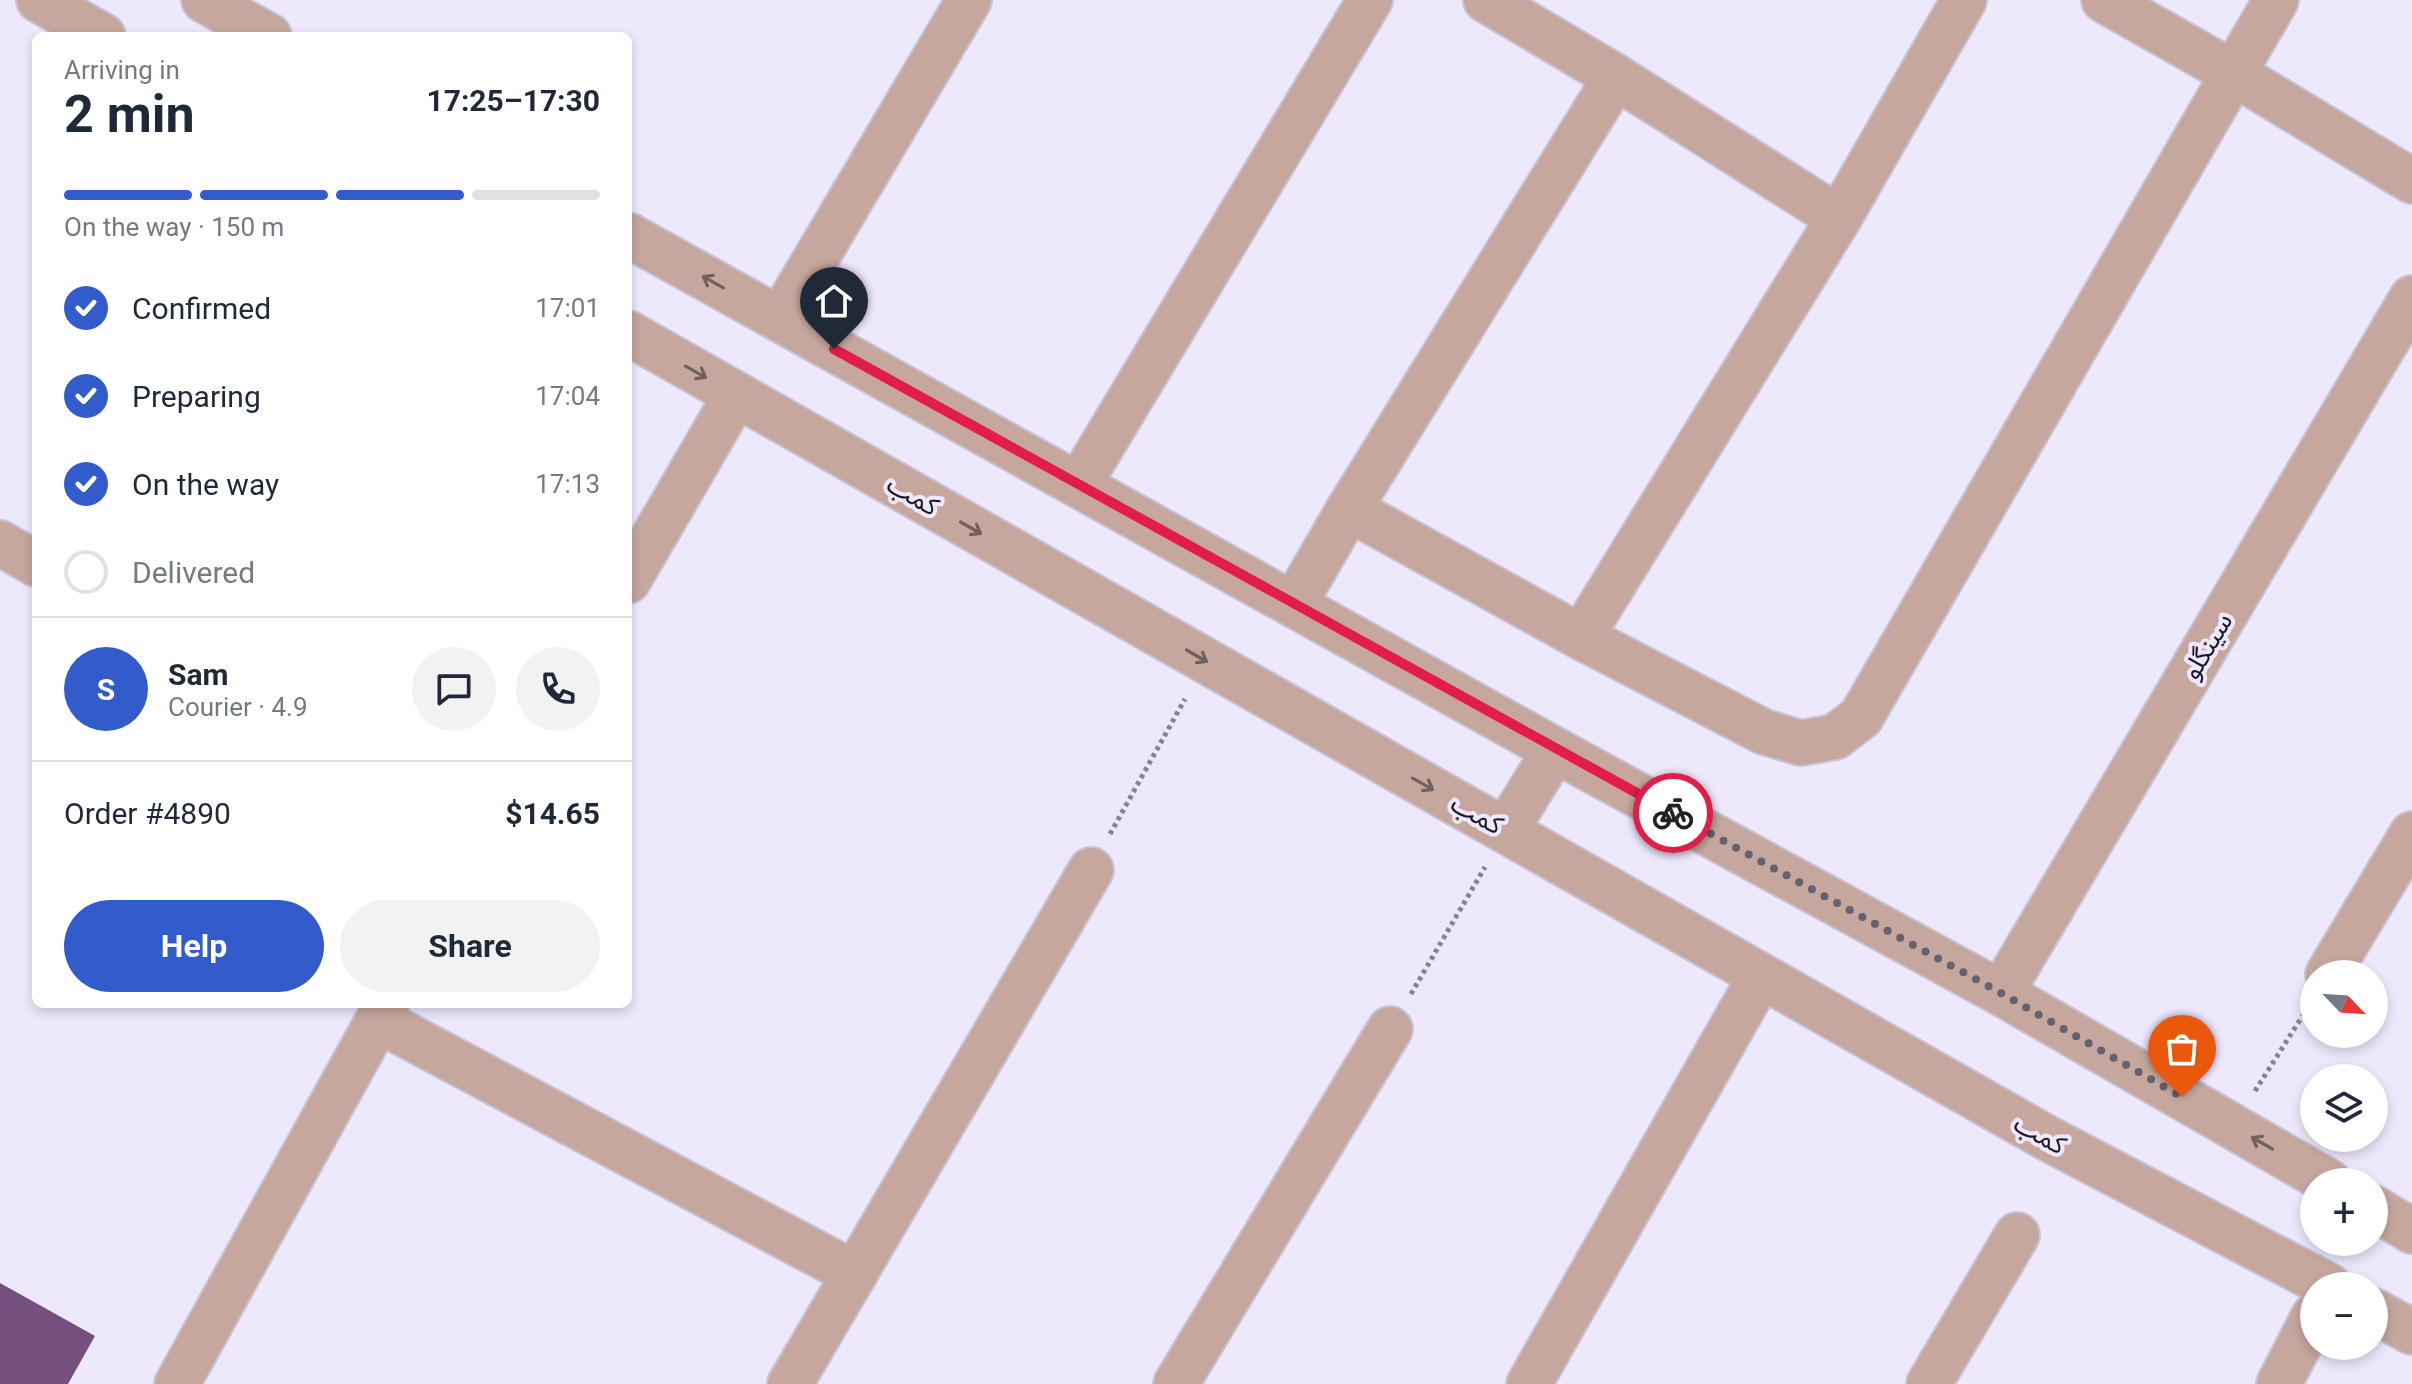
<!DOCTYPE html>
<meta charset="utf-8">
<style>
body{margin:0;font-family:Roboto,"Noto Sans Arabic",sans-serif;background:#f2f2f3;color:#1f2937;height:100vh;display:flex;flex-direction:column;font-size:30px;white-space:nowrap}
*{box-sizing:border-box;margin:0}
p{font-size:26px;color:#747a83}
.icon{flex:none;width:44px;height:44px;fill:none;stroke:currentColor;stroke-width:2;stroke-linecap:round;stroke-linejoin:round}
.map{position:relative;flex:1;overflow:hidden}
.drawer{position:absolute;left:32px;top:32px;width:600px;height:976px;display:flex;flex-direction:column;background:#fff;border-radius:12px;box-shadow:0 4px 12px #0003}
.drawer>*{flex:none}
.needle{width:52px;rotate:115deg}
.controls{position:absolute;left:2300px;top:960px;display:grid;gap:16px}
.controls a{display:grid;place-items:center;width:88px;height:88px;border-radius:50%;background:#fff;box-shadow:0 4px 12px #0003;font-size:40px}
.pin{position:absolute;display:grid;place-items:center;width:68px;height:68px;color:#fff;margin:-82px -34px;border-radius:50% 50% 50% 0;rotate:-45deg;box-shadow:0 0 8px #0007}
.pin .icon{rotate:45deg}
.courier{position:absolute;display:grid;place-items:center;width:80px;height:80px;margin:-40px;border:6px solid #e11d48;border-radius:50%;background:#fff;color:#222;box-shadow:0 2px 10px #0007}
.summary em{font-style:normal;font-weight:700}
.summary div{display:flex;flex-direction:column-reverse}
.summary{display:flex;align-items:center;justify-content:space-between;height:136px;padding:0 32px}
h1{font-size:52px;font-weight:700;line-height:60px}
.bar{display:grid;grid-template-columns:repeat(4,1fr);gap:12px 8px;align-content:center;height:96px;padding:0 32px}
.bar i{height:10px;border-radius:6px;background:#e0e1e3}
.bar .selected{background:#325bcb}
.bar p{grid-column:span 4}
.line{display:flex;align-items:center;gap:20px;padding:0 32px;border-top:2px solid #e0e1e3}
.line div{flex:1}
.round{display:grid;place-items:center;flex:none;width:84px;height:84px;border-radius:42px;background:#f2f2f3}
ol{padding:0 32px;list-style:none}
li{display:flex;align-items:center;gap:24px;height:88px}
li p{margin-inline-start:auto}
li .icon{padding:8px;border-radius:50%;background:#325bcb;color:#fff;stroke-width:4}
li:last-child{color:#747a83}
li i{width:44px;height:44px;border:4px solid #e0e1e3;border-radius:50%}
.action{display:flex;gap:16px;margin-top:auto;padding:16px 32px}
.action a{flex:1;height:92px;border-radius:48px;background:#325bcb;color:#fff;font-size:32px;font-weight:700;line-height:92px;text-align:center}
.action a+a{background:#f2f2f3;color:#1f2937}
.map>svg:first-child{display:block}
.building{fill:#754f7e}
.lines{fill:none;stroke-linecap:round;stroke-linejoin:round}
.minor-casing{stroke:#c8c3d5;stroke-width:48}
.tertiary-casing{stroke:#c8c3d5;stroke-width:48}
.path{stroke:#878292;stroke-width:5;stroke-dasharray:4 4;stroke-linecap:butt}
.minor{stroke:#c6a79e;stroke-width:44}
.tertiary{stroke:#c6a79e;stroke-width:44}
.oneway{stroke:#706060}
.done{stroke:#65616e;stroke-width:8;stroke-dasharray:0 14.4}
.route{stroke:#e11d48;stroke-width:10}
.labels{text-anchor:middle;dominant-baseline:central;stroke-width:8;stroke-linejoin:round;paint-order:stroke}
.street-label{font-size:26px;fill:#1b1821;stroke:#eee8fd}
</style>
<div class="map">
<svg width="2412" height="1384" viewBox="0 0 2412 1384">
<rect width="100%" height="100%" fill="#eee8fd"/>
<polygon class="building" points="0,1283 95,1336 68,1384 0,1384"/>
<g class="lines">
<g class="minor-casing">
<g id="minor">
<polyline points="1486,0 1616,77 1839,218"/>
<polyline points="2104,0 2233,73 2412,181"/>
<polyline points="780,319 969,0"/>
<polyline points="1079,484 1370,0"/>
<polyline points="1349,509 1581,637 1764,732 1801,743 1835,737 1861,717 2276,0"/>
<polyline points="0,543 36,564"/>
<polyline points="628,581 736,395"/>
<polyline points="1294,604 1349,509 1616,77"/>
<polyline points="1581,637 1839,218 1964,0"/>
<polyline points="2328,974 2412,834"/>
<polyline points="2001,993 2412,298"/>
<polyline points="378,1020 855,1274"/>
<polyline points="177,1384 387,1004"/>
<polyline points="790,1384 1091,870"/>
<polyline points="1176,1384 1390,1029"/>
<polyline points="1529,1384 1761,976"/>
<polyline points="1929,1384 2017,1235"/>
<polyline points="2279,1384 2314,1316"/>
</g>
</g>
<g class="tertiary-casing">
<g id="tertiary">
<polyline points="39,0 103,36"/>
<polyline points="204,0 269,36"/>
<polyline points="628,235 1555,750 2001,993 2329,1182"/>
<polyline points="628,333 2047,1138 2329,1286"/>
<polyline points="1506,830 1555,750"/>
<polyline points="2374,1208 2412,1231"/>
<polyline points="2374,1311 2412,1332"/>
</g>
</g>
<g class="path">
<polyline points="1110,834 1185,699"/>
<polyline points="1411,994 1485,867"/>
<polyline points="2255,1091 2305,1012"/>
</g>
<use href="#minor" class="minor"/>
<use href="#tertiary" class="tertiary"/>
</g>
<defs><path id="oneway-shaft" d="M-6 0H5M1.5-3L5.5 0L1.5 3" fill="none" stroke-width="1.6" stroke-linecap="round" stroke-linejoin="round" transform="scale(2)"/></defs>
<g class="oneway">
<use href="#oneway-shaft" transform="translate(713 282) rotate(-151)"/>
<use href="#oneway-shaft" transform="translate(696 372) rotate(29)"/>
<use href="#oneway-shaft" transform="translate(971 528) rotate(30)"/>
<use href="#oneway-shaft" transform="translate(1197 656) rotate(30)"/>
<use href="#oneway-shaft" transform="translate(1423 784) rotate(29)"/>
<use href="#oneway-shaft" transform="translate(2262 1143) rotate(-150)"/>
</g>
<g class="lines">
<polyline class="done" points="1673,813 2001,993 2182,1097"/>
<polyline class="route" points="834,349 1673,813"/>
</g>
<g class="labels">
<g class="street-label">
<text transform="translate(913 495) rotate(30)">کمب</text>
<text transform="translate(2207 646) rotate(-59)">سینگلو</text>
<text transform="translate(1477 814) rotate(29)">کمب</text>
<text transform="translate(2040 1134) rotate(29)">کمب</text>
</g>
</g>
</svg>
<div class="controls">
<a><svg class="needle" viewBox="-14 -14 28 28"><path d="M0-13l5 13h-10z" fill="#e53935"/><path d="M0 13l5-13h-10z" fill="#747a83"/></svg></a>
<a><svg class="icon" aria-label="layers" viewBox="0 0 24 24"><path d="M12 4l9 5-9 5-9-5zM3 14l9 5 9-5"/></svg></a>
<a>+</a>
<a>−</a>
</div>
<div class="pin" style="left:2182px;top:1097px;background:#ea580c"><svg class="icon" aria-label="bag" viewBox="0 0 24 24"><path d="M5 8h14l-1 12H6zM9 8a3 3 0 0 1 6 0"/></svg></div>
<div class="pin" style="left:834px;top:349px;background:#1f2937"><svg class="icon" aria-label="home" viewBox="0 0 24 24"><path d="M3 11l9-7 9 7M6 9v11h12V9"/></svg></div>
<div class="courier" style="left:1673px;top:813px"><svg class="icon" aria-label="bike" viewBox="0 0 24 24"><circle cx="6" cy="16" r="4"/><circle cx="18" cy="16" r="4"/><path d="M6 16l4-8h5l3 8M10 8l3 8H6M13 5h3"/></svg></div>
<section class="drawer">
<div class="summary"><div><h1>2 min</h1><p>Arriving in</p></div><em>17:25–17:30</em></div>
<div class="bar"><i class="selected"></i><i class="selected"></i><i class="selected"></i><i></i><p>On the way · 150 m</p></div>
<ol>
<li><svg class="icon" aria-label="check" viewBox="0 0 24 24"><path d="M5 12l5 5 9-10"/></svg>Confirmed<p>17:01</p></li>
<li><svg class="icon" aria-label="check" viewBox="0 0 24 24"><path d="M5 12l5 5 9-10"/></svg>Preparing<p>17:04</p></li>
<li><svg class="icon" aria-label="check" viewBox="0 0 24 24"><path d="M5 12l5 5 9-10"/></svg>On the way<p>17:13</p></li>
<li><i></i>Delivered</li>
</ol>
<div class="line" style="height:144px"><b class="round" style="background:#325bcb;color:#fff">S</b><div><b>Sam</b><p>Courier · 4.9</p></div><a class="round"><svg class="icon" aria-label="chat" viewBox="0 0 24 24"><path d="M4 5h16v11H9l-5 4z"/></svg></a><a class="round"><svg class="icon" aria-label="phone" viewBox="0 0 24 24"><path d="M5 4h4l2 5-3 2q2 4 5 5l2-3 5 2v4C11 20 4 13 5 4z"/></svg></a></div>
<div class="line" style="height:104px"><div>Order #4890</div><b>$14.65</b></div>
<div class="action"><a>Help</a><a>Share</a></div>
</section>
</div>
